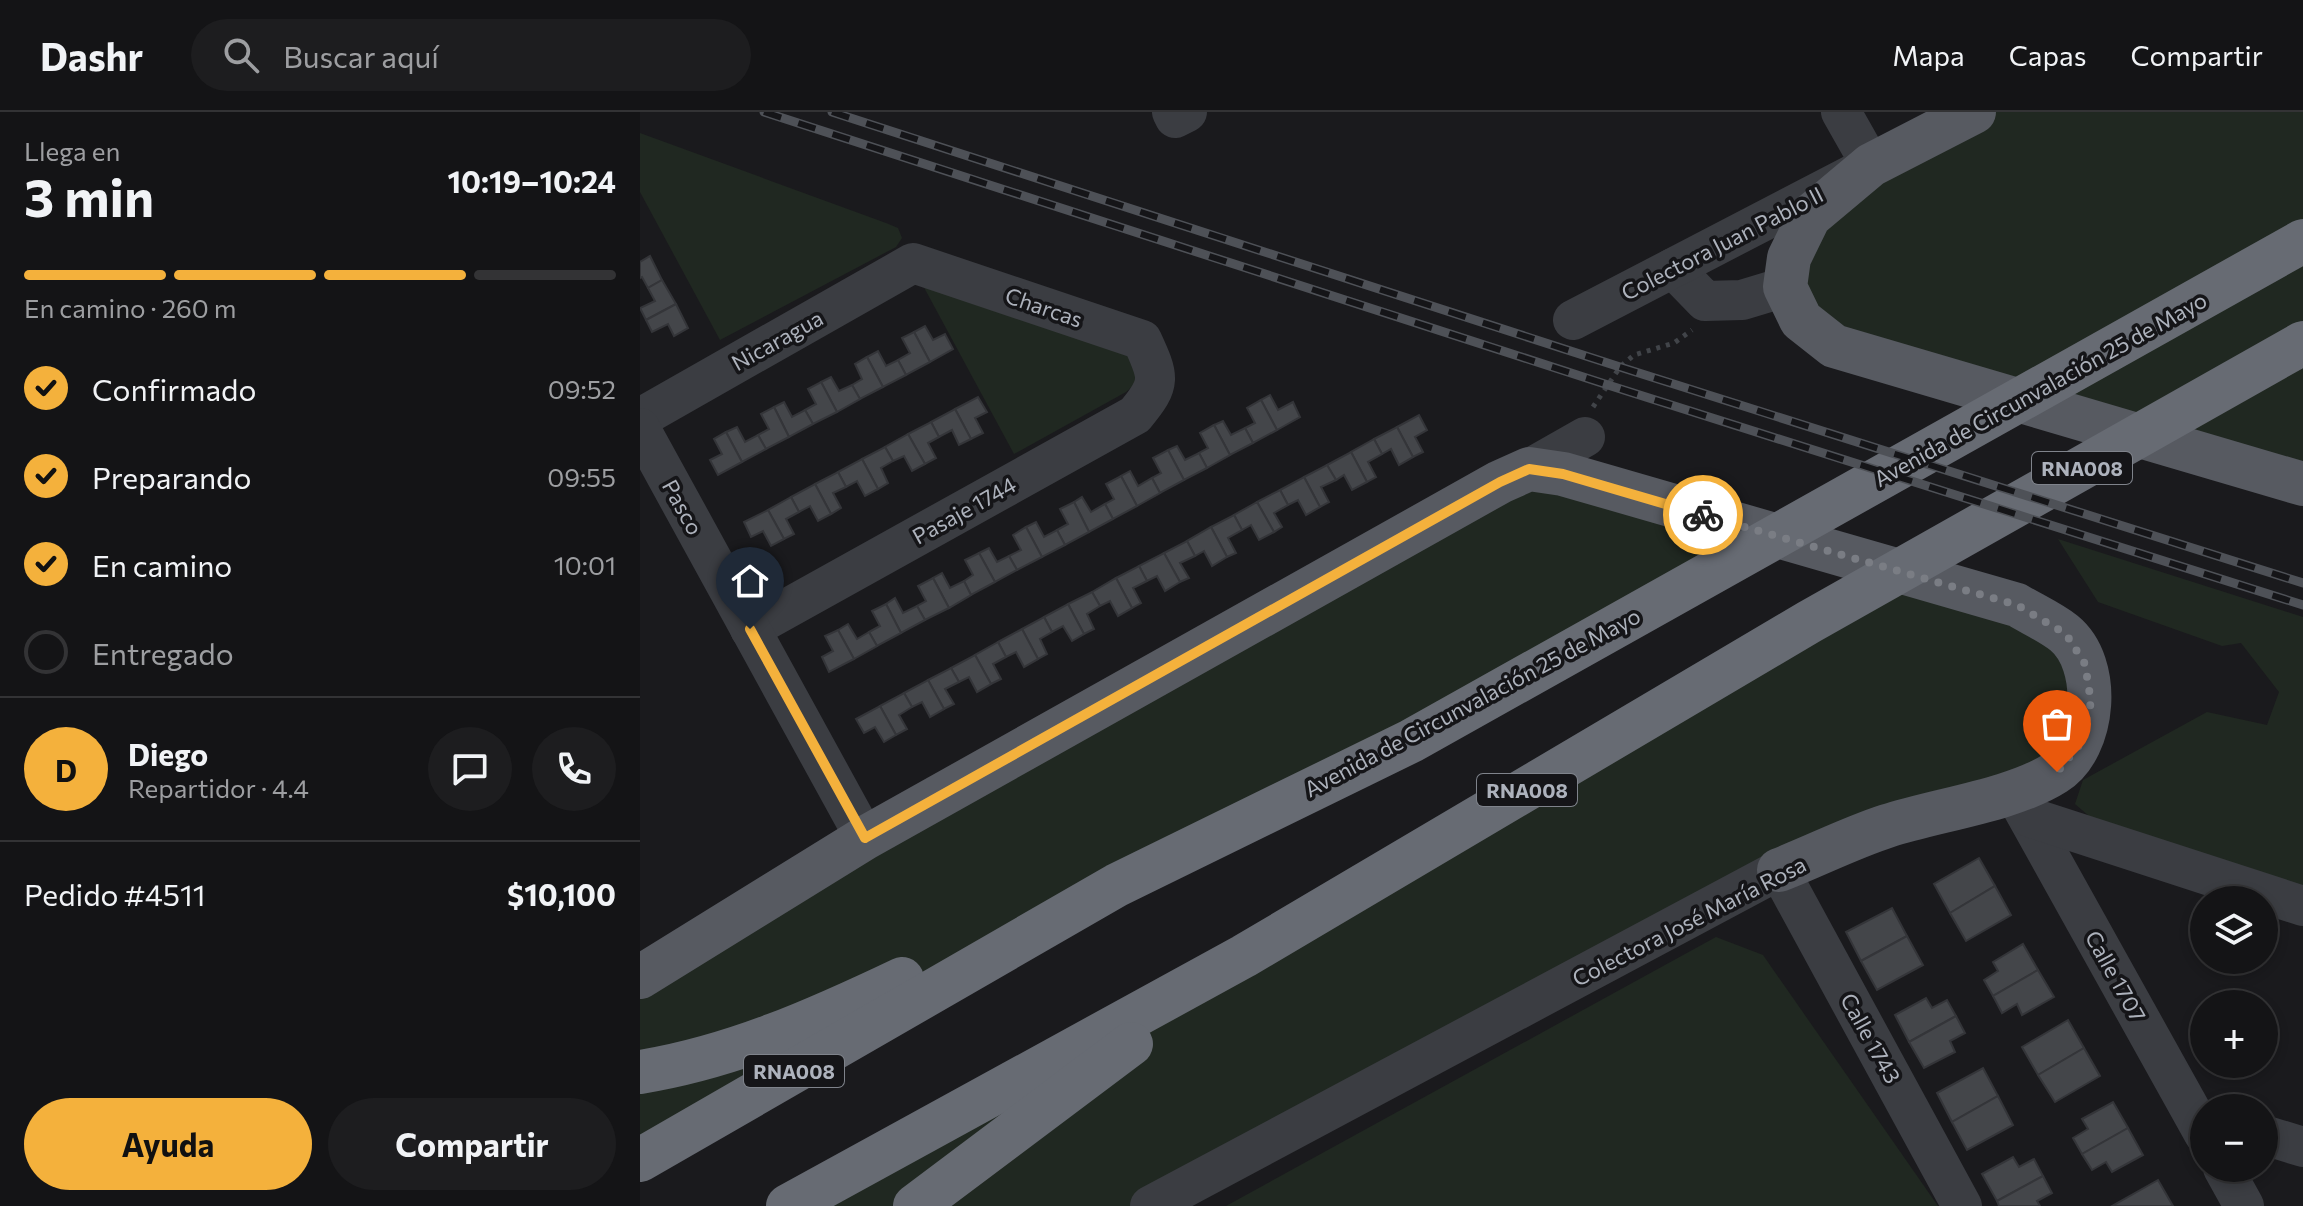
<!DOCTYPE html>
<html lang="es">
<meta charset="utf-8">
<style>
body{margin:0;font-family:Commissioner,sans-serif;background:#1d1d1f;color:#f1f3f6;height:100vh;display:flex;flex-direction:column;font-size:30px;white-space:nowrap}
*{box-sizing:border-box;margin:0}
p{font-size:26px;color:#9d9ea1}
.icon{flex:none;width:44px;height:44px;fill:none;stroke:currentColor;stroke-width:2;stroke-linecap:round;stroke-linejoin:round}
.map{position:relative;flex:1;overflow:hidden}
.drawer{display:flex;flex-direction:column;background:#141416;width:640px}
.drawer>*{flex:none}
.controls{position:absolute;left:1550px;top:774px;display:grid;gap:16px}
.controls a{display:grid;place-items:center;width:88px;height:88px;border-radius:50%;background:#141416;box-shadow:0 4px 12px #0003,0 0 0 2px #333335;font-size:40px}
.pin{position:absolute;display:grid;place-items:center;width:68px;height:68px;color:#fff;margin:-82px -34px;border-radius:50% 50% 50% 0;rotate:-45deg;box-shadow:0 0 8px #0007}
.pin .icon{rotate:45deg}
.courier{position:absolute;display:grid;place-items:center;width:80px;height:80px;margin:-40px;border:6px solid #f4b13c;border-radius:50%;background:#fff;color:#222;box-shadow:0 2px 10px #0007}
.head em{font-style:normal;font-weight:700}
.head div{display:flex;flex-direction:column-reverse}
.head{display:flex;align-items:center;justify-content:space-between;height:136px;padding:0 24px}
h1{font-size:52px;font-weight:700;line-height:60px}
.bar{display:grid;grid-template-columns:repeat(4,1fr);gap:12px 8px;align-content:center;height:96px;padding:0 24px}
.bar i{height:10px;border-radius:6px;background:#333335}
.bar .on{background:#f4b13c}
.bar p{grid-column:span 4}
.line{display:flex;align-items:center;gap:20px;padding:0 24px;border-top:2px solid #333335}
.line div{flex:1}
.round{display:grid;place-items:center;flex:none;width:84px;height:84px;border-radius:42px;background:#1d1d1f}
ol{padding:0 24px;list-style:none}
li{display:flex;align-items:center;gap:24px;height:88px}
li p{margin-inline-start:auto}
li .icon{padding:8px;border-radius:50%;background:#f4b13c;color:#111;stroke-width:4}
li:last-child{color:#9d9ea1}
li i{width:44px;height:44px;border:4px solid #333335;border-radius:50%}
.action{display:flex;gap:16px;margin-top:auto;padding:16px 24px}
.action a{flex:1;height:92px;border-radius:48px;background:#f4b13c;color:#111;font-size:32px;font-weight:700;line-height:92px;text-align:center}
.action a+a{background:#1d1d1f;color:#f1f3f6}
header{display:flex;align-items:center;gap:48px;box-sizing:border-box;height:112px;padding:0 40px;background:#141416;border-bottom:2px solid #333335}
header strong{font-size:38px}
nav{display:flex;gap:44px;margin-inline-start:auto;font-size:28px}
.search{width:560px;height:72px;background:#1d1d1f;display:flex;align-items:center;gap:20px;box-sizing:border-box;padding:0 28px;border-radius:44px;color:#9d9ea1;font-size:30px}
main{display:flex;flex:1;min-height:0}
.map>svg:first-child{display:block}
.green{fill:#202821}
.building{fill:#44464a;stroke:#343539;stroke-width:2}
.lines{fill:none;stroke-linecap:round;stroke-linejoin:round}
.path{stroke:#414449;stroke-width:5;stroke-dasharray:4 6;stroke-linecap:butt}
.minor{stroke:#3b3d42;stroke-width:40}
.major{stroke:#575a61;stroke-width:44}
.highway{stroke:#676b73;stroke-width:44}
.rail-casing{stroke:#4e5157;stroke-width:9}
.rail{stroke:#151518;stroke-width:6;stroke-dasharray:18;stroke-linecap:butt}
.done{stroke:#7a7d84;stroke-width:8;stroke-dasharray:0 14.4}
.route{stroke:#f4b13c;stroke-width:10}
.labels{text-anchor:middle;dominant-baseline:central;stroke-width:7;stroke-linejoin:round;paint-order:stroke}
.shield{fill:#151518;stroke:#7f838b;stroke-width:2}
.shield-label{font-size:20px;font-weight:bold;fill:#adb2bc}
.street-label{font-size:22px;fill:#adb2bc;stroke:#151518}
</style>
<header>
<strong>Dashr</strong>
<div class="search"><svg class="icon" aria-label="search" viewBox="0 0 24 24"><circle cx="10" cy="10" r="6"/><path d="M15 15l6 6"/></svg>Buscar aquí</div>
<nav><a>Mapa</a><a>Capas</a><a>Compartir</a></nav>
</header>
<main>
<section class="drawer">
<div class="head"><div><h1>3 min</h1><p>Llega en</p></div><em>10:19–10:24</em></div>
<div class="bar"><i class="on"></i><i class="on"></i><i class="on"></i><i></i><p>En camino · 260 m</p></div>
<ol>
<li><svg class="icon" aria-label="check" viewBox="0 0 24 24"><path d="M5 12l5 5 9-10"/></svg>Confirmado<p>09:52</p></li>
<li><svg class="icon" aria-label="check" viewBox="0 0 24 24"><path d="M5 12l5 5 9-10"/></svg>Preparando<p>09:55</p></li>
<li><svg class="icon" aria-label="check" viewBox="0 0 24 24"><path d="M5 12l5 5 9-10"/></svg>En camino<p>10:01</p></li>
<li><i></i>Entregado</li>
</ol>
<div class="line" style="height:144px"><b class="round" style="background:#f4b13c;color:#111">D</b><div><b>Diego</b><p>Repartidor · 4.4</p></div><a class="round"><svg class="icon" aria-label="chat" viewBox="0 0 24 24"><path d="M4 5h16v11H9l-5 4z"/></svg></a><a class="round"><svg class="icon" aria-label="phone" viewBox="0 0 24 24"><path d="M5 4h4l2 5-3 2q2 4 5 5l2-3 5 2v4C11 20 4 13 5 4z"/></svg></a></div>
<div class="line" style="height:104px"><div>Pedido #4511</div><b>$10,100</b></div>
<div class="action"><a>Ayuda</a><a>Compartir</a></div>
</section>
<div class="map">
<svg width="1663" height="1094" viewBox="0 0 1663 1094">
<rect width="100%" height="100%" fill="#1a1a1d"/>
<g class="green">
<polygon points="1334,0 1663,0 1663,372 1194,234 1149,146 1169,105"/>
<polygon points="0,21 246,111 258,116 262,126 256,135 80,228 0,80"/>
<polygon points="280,168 493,237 496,271 486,280 374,342"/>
<polygon points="860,370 1129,428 0,1048 0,865"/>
<polygon points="1418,427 1663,505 1663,776 1456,710 1435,692 1443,668 1567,600 1627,613 1639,580 1601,531 1582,534 1458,490"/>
<polygon points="1251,464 1426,522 1441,631 1245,715 510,1094 148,1094"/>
<polygon points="1076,825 1123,843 1298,1094 586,1094"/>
</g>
<g class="building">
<polygon points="10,144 22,168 8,176 2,165 0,166 0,150"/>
<polygon points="22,168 36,192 6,208 0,196 15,189 8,176"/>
<polygon points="36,192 48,216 34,224 28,212 12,220 6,208"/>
<polygon points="285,214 293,228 305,222 313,237 290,250 274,220"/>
<polygon points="274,220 290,250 266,263 258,248 270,241 262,226"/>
<polygon points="238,239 246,254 258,248 266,263 243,275 227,245"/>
<polygon points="227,245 243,275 220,287 212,273 222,267 215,252"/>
<polygon points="191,265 199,279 212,273 220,287 197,300 181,270"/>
<polygon points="181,270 197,300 173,312 165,298 176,292 168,277"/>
<polygon points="630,283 638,298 653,290 660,305 637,318 621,288"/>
<polygon points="338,285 347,300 335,306 343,321 331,327 315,297"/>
<polygon points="621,288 637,318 613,331 605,316 615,311 607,296"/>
<polygon points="144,290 152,305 165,298 173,312 149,325 134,295"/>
<polygon points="134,295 149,325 126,337 118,323 129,317 121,302"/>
<polygon points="315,297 331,327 319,333 312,318 299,325 291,310"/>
<polygon points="779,303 787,318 775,325 783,340 773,345 757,315"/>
<polygon points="583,309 591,323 605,316 613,331 590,343 574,313"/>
<polygon points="291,310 299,325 288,331 296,346 285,352 268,322"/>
<polygon points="574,313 590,343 567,356 559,341 568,336 560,321"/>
<polygon points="97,315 105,330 118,323 126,337 102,350 86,320"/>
<polygon points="757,315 773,345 759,353 751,337 742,342 734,327"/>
<polygon points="86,320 102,350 78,363 70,348 82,342 74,327"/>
<polygon points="268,322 285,352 272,359 264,344 253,349 245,335"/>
<polygon points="734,327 742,342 728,350 736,365 727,370 711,340"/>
<polygon points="537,334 545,348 559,341 567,356 544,368 528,338"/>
<polygon points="245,335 253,349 241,356 248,371 238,377 222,347"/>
<polygon points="528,338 544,368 520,381 512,366 521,361 513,346"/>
<polygon points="711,340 727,370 712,378 704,363 696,368 687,353"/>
<polygon points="222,347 238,377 225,384 217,369 206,375 198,360"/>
<polygon points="687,353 696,368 681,375 689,390 680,395 664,365"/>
<polygon points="490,359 498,374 512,366 520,381 497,394 481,364"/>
<polygon points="198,360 206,375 193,381 201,396 191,402 175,372"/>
<polygon points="481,364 497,394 473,407 465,392 474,387 466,372"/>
<polygon points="664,365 680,395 666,403 658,388 648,393 640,378"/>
<polygon points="175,372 191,402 178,409 170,394 159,400 151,385"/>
<polygon points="640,378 648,393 634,401 642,415 634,420 617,390"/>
<polygon points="151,385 159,400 146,407 154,422 144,427 128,398"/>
<polygon points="442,385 451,400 465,392 473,407 449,420 434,390"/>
<polygon points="434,390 449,420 425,433 417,418 428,412 420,397"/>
<polygon points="617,390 634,420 619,428 611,413 602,418 594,403"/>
<polygon points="128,398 144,427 131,434 123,419 111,425 104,410"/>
<polygon points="594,403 602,418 588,426 596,441 587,445 571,415"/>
<polygon points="396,410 404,425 417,418 425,433 402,445 386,415"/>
<polygon points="386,415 402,445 377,458 369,444 381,438 373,423"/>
<polygon points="571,415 587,445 572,454 564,439 555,444 547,429"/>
<polygon points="547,429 555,444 540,451 549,466 540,470 524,441"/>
<polygon points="349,436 357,450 369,444 377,458 355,470 339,441"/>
<polygon points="339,441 355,470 331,483 324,469 333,463 325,448"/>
<polygon points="524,441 540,470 525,479 517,464 507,469 499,454"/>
<polygon points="499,454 507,469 493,476 501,491 492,496 476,466"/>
<polygon points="302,461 310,476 324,469 331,483 309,496 293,466"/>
<polygon points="293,466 309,496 285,508 277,494 286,489 278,474"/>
<polygon points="476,466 492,496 478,504 470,489 460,494 452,480"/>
<polygon points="452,480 460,494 447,502 454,517 444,522 428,492"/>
<polygon points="255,486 263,501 277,494 285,508 261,521 246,492"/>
<polygon points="246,492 261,521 237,534 229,520 240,514 232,499"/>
<polygon points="428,492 444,522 432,529 423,514 412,520 404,505"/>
<polygon points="404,505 412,520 400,527 407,542 398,547 382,517"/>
<polygon points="208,512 217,527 229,520 237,534 214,547 198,518"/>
<polygon points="382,517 398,547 384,555 376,540 366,545 358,530"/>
<polygon points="198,518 214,547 189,560 182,545 193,539 185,524"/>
<polygon points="358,530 366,545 353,552 361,567 351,572 335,543"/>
<polygon points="335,543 351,572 337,580 329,565 319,570 311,556"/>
<polygon points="311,556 319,570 305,577 314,592 304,597 288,568"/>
<polygon points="288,568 304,597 290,605 282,590 272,595 264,581"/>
<polygon points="264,581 272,595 259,603 267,617 256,623 240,594"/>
<polygon points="240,594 256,623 244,630 235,615 224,621 216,607"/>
<polygon points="1339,746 1355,774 1310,801 1294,772"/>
<polygon points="1355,774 1371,803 1326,829 1310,801"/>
<polygon points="1252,796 1267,824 1221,849 1206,820"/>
<polygon points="1267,824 1283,853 1237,878 1221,849"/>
<polygon points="1383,832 1398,858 1353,884 1344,868 1358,859 1353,850"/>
<polygon points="1398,858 1414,885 1382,903 1377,892 1362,901 1353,884"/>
<polygon points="1286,886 1292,896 1307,888 1316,904 1269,930 1255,903"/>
<polygon points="1316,904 1325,921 1310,929 1315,940 1284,956 1269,930"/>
<polygon points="1428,908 1444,936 1398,963 1382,935"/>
<polygon points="1444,936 1460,964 1415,990 1398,963"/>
<polygon points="1343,956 1358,984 1312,1010 1297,981"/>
<polygon points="1358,984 1373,1013 1327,1038 1312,1010"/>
<polygon points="1473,990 1488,1016 1442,1042 1433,1026 1448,1017 1442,1007"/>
<polygon points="1488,1016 1503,1043 1472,1060 1466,1050 1452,1058 1442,1042"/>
<polygon points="1373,1045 1379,1055 1394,1047 1403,1064 1357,1089 1342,1062"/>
<polygon points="1403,1064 1412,1081 1397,1089 1400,1094 1359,1094 1357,1089"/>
<polygon points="1518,1068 1533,1094 1472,1094"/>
</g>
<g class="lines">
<polyline class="path" points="953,295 980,255 994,243 1034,231 1052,218"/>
<g class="minor">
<polyline points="532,0 535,6 547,0"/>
<polyline points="1033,156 1065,189 1102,188 1145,175"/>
<polyline points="933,208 1231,53 1201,0"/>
<path d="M0 306 273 151 502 228C519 265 522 271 495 303L110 517"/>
<polyline points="0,316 225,726"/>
<polyline points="889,357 945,325"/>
<polyline points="1373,679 1564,1022"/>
<polyline points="1389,705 1663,794"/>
<polyline points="1624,1023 1663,1035"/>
<polyline points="1583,1056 1604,1094"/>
<polyline points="510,1094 1139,758 1322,1094"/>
</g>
<g class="major">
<polyline points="1334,0 1231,53 1169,105 1149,146 1145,175 1161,208 1194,234 1663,372"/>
<path d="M0 865 225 726 860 370 889 357 923 362 1377 493C1392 502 1410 510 1424 521 1462 552 1456 635 1415 661 1373 688 1296 698 1247 714 1210 726 1175 744 1139 758"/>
</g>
<g class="highway">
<path d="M0 960C93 945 178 907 262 867"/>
<polyline points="0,1048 477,773 771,629 1663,129"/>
<polyline points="148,1094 604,844 1169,510 1663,231"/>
<polyline points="275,1094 491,932"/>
</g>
<g class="rail-casing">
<g id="rail">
<polyline points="124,0 968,273 1663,493"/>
<polyline points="192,0 980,255 1663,471"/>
</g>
</g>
<use href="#rail" class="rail"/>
</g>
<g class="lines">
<polyline class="done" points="1063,403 1377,493 1426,522 1445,552 1451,590 1441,631 1417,660"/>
<polyline class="route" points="110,517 225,726 860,370 889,357 923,362 1063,403"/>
</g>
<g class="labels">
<g class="shield">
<rect x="1392" y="340" width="100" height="32" rx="6"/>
<rect x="837" y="662" width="100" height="32" rx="6"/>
<rect x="104" y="943" width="100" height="32" rx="6"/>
</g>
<g class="shield-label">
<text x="1442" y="356">RNA008</text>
<text x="887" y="678">RNA008</text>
<text x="154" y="959">RNA008</text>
</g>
<g class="street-label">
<text transform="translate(1082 131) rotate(-27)">Colectora Juan Pablo II</text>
<text transform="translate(404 195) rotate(19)">Charcas</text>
<text transform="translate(137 228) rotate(-29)">Nicaragua</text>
<text transform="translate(1400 277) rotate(-29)">Avenida de Circunvalación 25 de Mayo</text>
<text transform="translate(43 395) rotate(61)">Pasco</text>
<text transform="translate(324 398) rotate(-29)">Pasaje 1744</text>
<text transform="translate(832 590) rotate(-28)">Avenida de Circunvalación 25 de Mayo</text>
<text transform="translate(1049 809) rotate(-27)">Colectora José María Rosa</text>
<text transform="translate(1476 864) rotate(61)">Calle 1707</text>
<text transform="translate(1231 926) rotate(61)">Calle 1743</text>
</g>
</g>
</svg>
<div class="controls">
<a><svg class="icon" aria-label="layers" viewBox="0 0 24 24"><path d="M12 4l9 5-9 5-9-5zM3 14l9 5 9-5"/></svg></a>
<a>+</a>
<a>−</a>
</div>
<div class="pin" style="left:1417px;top:660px;background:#ea580c"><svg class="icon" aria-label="bag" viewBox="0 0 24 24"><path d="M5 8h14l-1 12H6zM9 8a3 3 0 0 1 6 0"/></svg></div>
<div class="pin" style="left:110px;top:517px;background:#1f2937"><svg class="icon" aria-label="home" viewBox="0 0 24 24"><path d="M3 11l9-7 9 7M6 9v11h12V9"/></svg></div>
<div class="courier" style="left:1063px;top:403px"><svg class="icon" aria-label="bike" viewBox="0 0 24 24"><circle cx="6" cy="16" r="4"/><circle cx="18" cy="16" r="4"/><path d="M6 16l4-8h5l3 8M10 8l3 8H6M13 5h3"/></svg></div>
</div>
</main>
